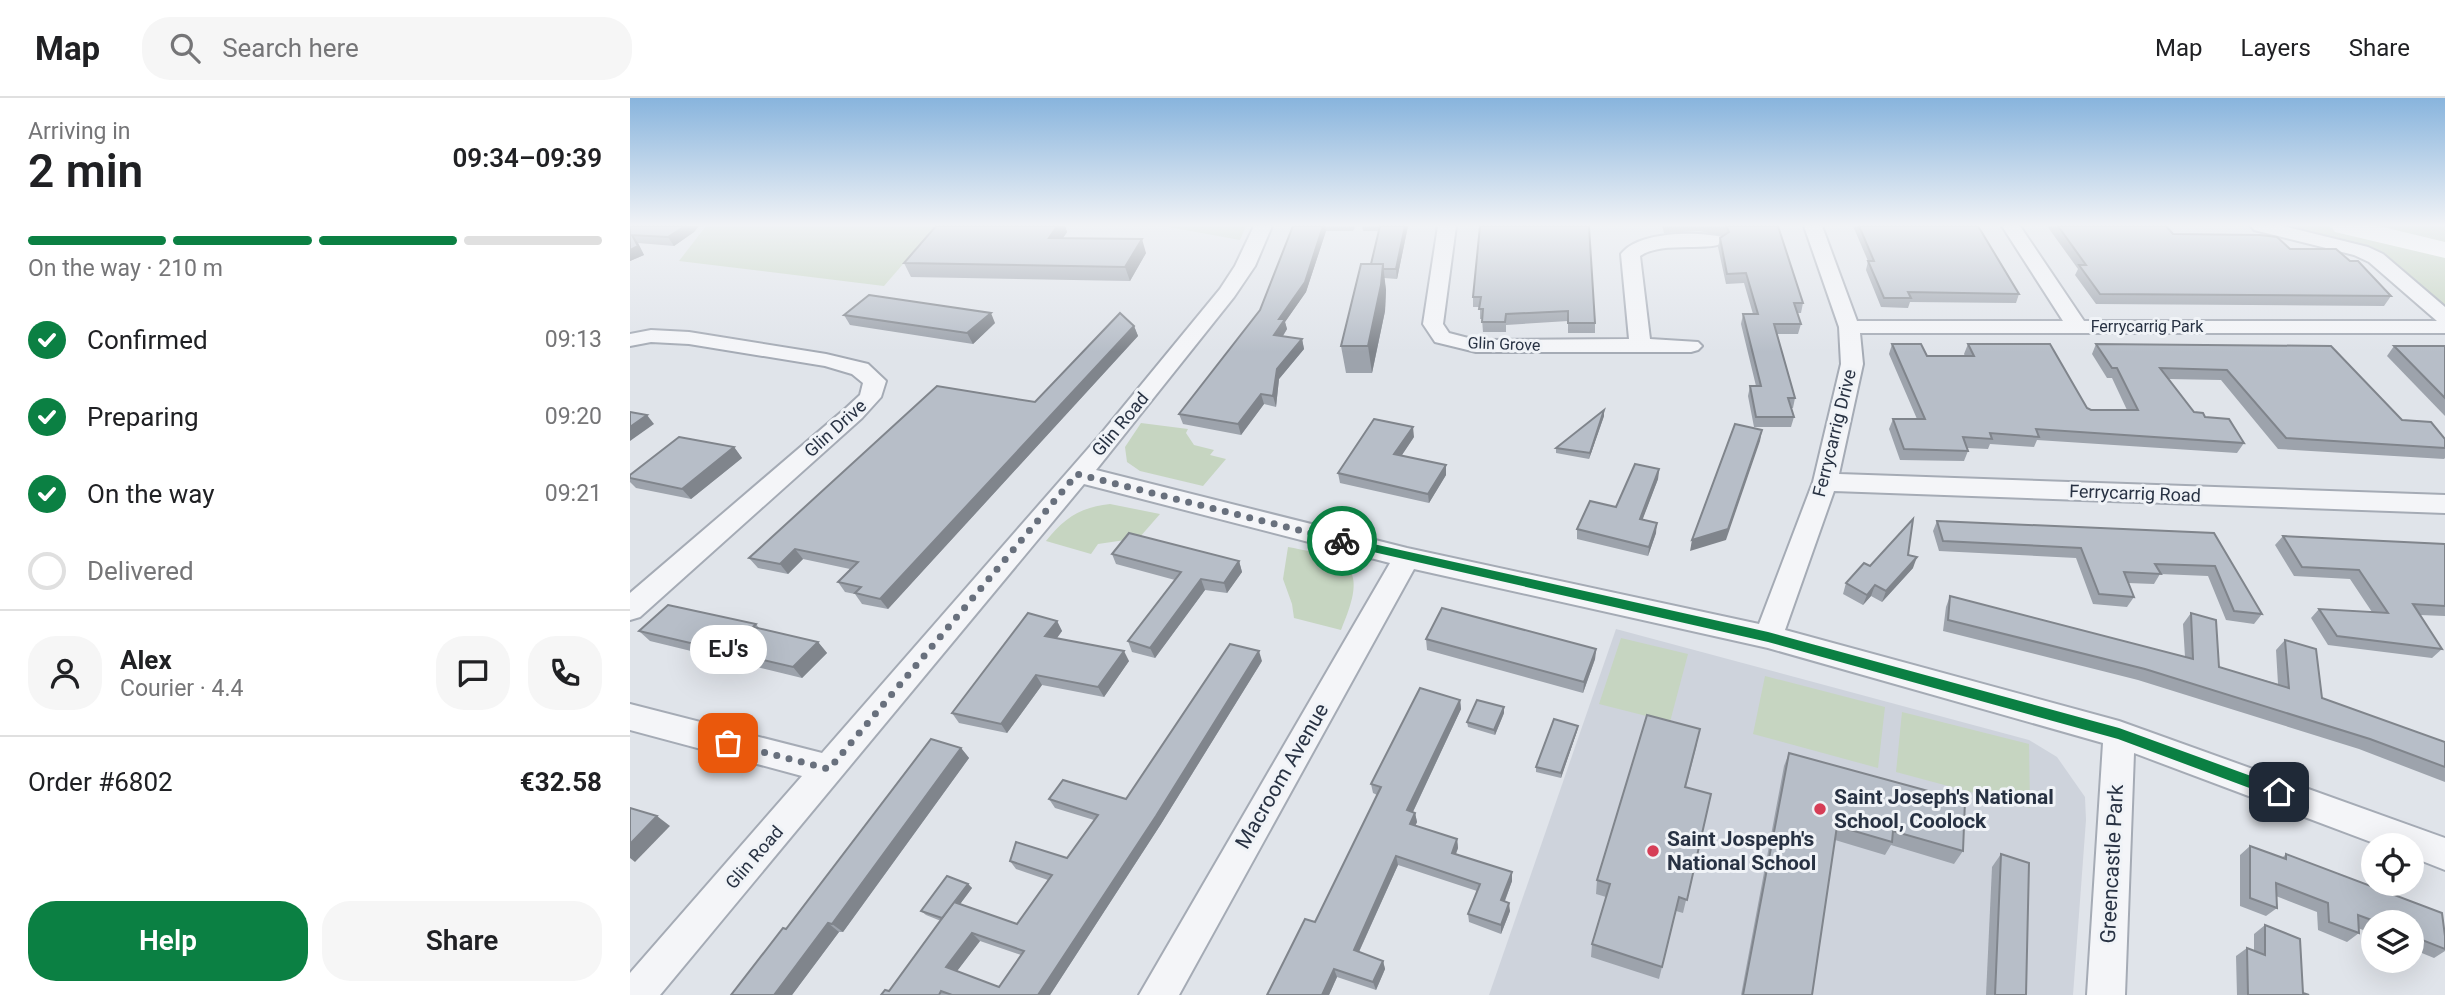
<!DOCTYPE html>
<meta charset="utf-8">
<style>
body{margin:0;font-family:Roboto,sans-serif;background:#f6f6f6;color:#202124;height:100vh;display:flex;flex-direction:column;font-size:26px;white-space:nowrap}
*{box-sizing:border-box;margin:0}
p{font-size:23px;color:#757577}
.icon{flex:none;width:38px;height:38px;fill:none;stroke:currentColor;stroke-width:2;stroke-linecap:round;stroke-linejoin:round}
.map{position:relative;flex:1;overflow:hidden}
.details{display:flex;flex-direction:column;background:#fff;width:630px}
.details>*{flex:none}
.controls{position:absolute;left:1731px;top:735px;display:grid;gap:14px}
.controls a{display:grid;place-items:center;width:63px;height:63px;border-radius:50%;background:#fff;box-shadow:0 7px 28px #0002;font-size:35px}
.pin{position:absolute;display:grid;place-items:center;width:60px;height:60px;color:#fff;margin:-30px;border-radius:14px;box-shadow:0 4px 10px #0006}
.courier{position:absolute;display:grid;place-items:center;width:70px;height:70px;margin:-35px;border:5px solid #0b8043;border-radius:50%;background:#fff;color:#222;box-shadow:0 2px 9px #0007}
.bubble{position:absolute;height:49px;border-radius:24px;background:#fff;box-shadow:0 7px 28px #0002;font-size:23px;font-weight:600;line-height:49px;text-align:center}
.head em{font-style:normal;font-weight:600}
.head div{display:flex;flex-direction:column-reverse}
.head{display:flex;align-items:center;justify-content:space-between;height:119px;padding:0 28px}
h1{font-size:46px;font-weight:600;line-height:52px}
.bar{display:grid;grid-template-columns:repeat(4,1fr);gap:10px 7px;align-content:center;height:84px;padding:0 28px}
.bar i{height:9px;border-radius:5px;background:#e0e0e0}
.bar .active{background:#0b8043}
.bar p{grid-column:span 4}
.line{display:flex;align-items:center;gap:18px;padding:0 28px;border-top:2px solid #e0e0e0}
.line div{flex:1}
.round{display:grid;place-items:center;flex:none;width:74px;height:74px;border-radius:28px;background:#f6f6f6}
ol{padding:0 28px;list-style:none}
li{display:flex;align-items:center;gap:21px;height:77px}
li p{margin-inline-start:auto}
li .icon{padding:7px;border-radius:50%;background:#0b8043;color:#fff;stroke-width:4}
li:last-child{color:#757577}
li i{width:38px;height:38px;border:4px solid #e0e0e0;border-radius:50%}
.primary-button{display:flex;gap:14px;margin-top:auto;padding:14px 28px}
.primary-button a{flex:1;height:80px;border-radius:28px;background:#0b8043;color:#fff;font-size:28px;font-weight:600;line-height:80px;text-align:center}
.primary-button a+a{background:#f6f6f6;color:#202124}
header{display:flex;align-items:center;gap:42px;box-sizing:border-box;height:98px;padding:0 35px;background:#fff;border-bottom:2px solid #e0e0e0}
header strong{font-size:33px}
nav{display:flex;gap:38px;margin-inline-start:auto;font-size:24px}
.search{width:490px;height:63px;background:#f6f6f6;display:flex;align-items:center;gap:18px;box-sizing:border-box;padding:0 24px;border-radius:28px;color:#757577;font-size:26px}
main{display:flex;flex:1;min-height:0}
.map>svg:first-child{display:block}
.built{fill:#ced3dc}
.green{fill:#c6d5c1}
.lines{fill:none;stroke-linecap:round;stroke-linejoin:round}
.street-casing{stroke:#a5abb5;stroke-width:4}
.street{fill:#f4f5f8;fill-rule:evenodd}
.secondary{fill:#fff;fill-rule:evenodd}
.wall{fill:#9da3ac;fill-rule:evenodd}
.shaded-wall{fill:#80858c}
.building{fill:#b7bec8;stroke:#80858c;stroke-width:2;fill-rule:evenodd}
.route{fill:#0b8043}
.done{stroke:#68707d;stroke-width:7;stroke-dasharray:0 12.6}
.poi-dot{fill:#d63e57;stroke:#f0f3f7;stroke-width:2.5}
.labels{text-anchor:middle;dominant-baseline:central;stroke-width:6;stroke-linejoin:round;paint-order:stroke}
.far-street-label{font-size:16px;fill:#283243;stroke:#f0f3f7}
.street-label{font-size:18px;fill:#283243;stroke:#f0f3f7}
.near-street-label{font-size:21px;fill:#283243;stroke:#f0f3f7}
.near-poi-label{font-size:21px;font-weight:bold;fill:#283243;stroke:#f0f3f7;text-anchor:start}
</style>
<header>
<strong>Map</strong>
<div class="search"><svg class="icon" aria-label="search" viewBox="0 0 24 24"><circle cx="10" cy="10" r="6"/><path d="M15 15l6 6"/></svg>Search here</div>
<nav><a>Map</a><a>Layers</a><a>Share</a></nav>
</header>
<main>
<section class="details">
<div class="head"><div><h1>2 min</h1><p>Arriving in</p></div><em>09:34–09:39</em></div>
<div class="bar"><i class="active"></i><i class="active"></i><i class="active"></i><i></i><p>On the way · 210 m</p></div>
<ol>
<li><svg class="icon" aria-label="check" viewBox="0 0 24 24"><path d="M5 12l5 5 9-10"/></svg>Confirmed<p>09:13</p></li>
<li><svg class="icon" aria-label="check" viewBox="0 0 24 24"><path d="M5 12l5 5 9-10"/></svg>Preparing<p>09:20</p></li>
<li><svg class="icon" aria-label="check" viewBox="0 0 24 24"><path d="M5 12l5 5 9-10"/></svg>On the way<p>09:21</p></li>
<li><i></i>Delivered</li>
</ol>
<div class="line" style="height:126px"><a class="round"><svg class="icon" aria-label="person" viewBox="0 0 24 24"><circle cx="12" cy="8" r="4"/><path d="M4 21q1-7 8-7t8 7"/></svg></a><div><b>Alex</b><p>Courier · 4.4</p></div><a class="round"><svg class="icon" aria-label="chat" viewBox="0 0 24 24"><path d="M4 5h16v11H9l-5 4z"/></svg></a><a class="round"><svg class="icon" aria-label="phone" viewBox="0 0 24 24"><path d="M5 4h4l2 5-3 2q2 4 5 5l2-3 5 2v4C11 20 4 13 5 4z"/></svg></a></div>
<div class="line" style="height:91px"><div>Order #6802</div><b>€32.58</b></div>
<div class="primary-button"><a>Help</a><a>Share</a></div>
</section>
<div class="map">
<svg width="1815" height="897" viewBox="0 0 1815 897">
<rect width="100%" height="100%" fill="#e0e4ea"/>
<polygon class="built" points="986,531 1399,642 1427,659 1455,699 1456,722 1443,897 859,897"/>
<g class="green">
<polygon points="76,128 306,128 254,188 49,163"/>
<polygon points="533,128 616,128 610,142"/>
<polygon points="1646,128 1693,128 1815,157 1815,211 1744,152"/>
<polygon points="1716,128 1815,128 1815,152"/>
<polygon points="511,325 558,331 556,335 564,347 584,352 580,357 596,361 573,388 510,373 497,364 495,349"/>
<path d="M480 406 530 416 509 440 468 446 461 456 416 443C434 420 451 409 480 406Z"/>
<path d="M658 449C721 461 739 467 711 532L664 520 662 506 653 481Z"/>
<polygon points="991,540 1058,556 1040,624 969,606"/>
<polygon points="1135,578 1255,609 1248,670 1123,636"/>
<polygon points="1272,614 1399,646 1400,710 1266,674"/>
</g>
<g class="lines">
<g class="street-casing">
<g id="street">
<polygon points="624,128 642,128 625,168 604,199 466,372 777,450 1129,526 1183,384 1211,266 1209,229 1174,128 1192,128 1227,223 1433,223 1372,128 1390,128 1454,223 1807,223 1739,164 1724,157 1624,132 1621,128 1653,128 1738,149 1753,156 1815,209 1815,235 1230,235 1233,266 1209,376 1815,397 1815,415 1204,393 1155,532 1489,623 1815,740 1815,772 1782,759 1782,747 1749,747 1504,655 1495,897 1457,897 1473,645 1138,550 784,471 549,897 509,897 760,465 454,386 30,897 0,897 0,875 172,678 0,632 0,606 192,655 470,337 590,191 605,168"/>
<path d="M808 128H826L813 226 819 235 846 242 999 241 991 156C1008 133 1067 133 1093 139L1095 143C1085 155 1033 142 1010 158L1020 241 1068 244 1072 248 1068 252 1061 254H846L805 244 793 226Z"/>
<polygon points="21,232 59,234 196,256 238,266 256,283 251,299 232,320 10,519 0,522 0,495 216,310 230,297 233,285 222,276 195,268 59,246 21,244 0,248 0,236"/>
</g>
</g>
<use href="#street" class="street"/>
<polygon class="secondary" points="1701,128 1749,128 1815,144 1815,160 1705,134"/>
</g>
<g class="wall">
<polygon points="0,128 69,128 64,134 44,148 8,145 14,157 0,163"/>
<polygon points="306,128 435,128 437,134 433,140 516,155 500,183 281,179 274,165"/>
<polygon points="663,128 726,128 723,133 696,133 676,194 655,224 657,231 653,238 672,241 674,251 649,281 646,309 634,306 611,337 553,326 549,316 630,212"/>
<polygon points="732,128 778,128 767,181 754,180 756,192 755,213 742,275 716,275 711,248 741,166 749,133 733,133"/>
<polygon points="850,128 965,225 965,235 938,235 938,223 876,227 876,234 853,234 852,221 850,221 850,209 843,209 843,199"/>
<polygon points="1032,128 1148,128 1173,205 1171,215 1167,215 1171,226 1168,236 1147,236 1165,300 1163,310 1161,310 1164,319 1161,329 1124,329 1118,298 1120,288 1126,288 1111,226 1113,216 1123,216 1114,185 1096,186 1088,149 1090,140 1093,138 1069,133 1034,135"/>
<polygon points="1223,128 1348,128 1389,196 1386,205 1280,204 1278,210 1251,209 1236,172 1238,163"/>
<polygon points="1417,128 1536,128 1543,136 1660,151 1720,163 1761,198 1754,208 1466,206 1445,177 1448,171"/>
<polygon points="214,217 365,225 343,246 220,227"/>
<polygon points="504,228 508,238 258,511 232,506 225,496 215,494 208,484 220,471 173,461 158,476 128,470 119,460 405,304"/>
<polygon points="1262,246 1297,258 1335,258 1334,256 1338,246 1461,312 1497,312 1482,280 1477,280 1462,256 1466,246 1701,248 1772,322 1815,341 1815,360 1814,361 1648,351 1591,282 1538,281 1564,314 1575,319 1614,345 1607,355 1407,342 1404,349 1360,346 1358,351 1337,350 1338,353 1334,363 1270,362 1259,331 1263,321 1287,321 1259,256"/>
<polygon points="1764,248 1815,248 1815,318 1757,258"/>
<polygon points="974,312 974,318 959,361 926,355 926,350"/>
<polygon points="784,339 771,358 816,367 816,377 799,405 710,385 708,375"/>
<polygon points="104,349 112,360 61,401 6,390 0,384 0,377"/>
<polygon points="1029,371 1028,381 1012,422 1026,435 1018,458 947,441 947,431 986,409"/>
<polygon points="1307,423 1584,435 1632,516 1624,526 1596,522 1578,478 1530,476 1524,486 1498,485 1504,499 1497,509 1463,506 1446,460 1309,453 1303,433"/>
<polygon points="1653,438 1815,446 1815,518 1790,517 1812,551 1802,560 1698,547 1681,520 1689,511 1742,514 1720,481 1664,478 1645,447"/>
<polygon points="482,456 609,463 612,474 597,495 575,492 525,560 502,554 498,543 545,482 486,466"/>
<polygon points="1278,457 1283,470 1252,504 1241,498 1233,507 1213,496 1216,485 1240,468"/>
<polygon points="1320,498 1555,559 1553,526 1561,515 1589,569 1648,586 1646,552 1655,542 1692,600 1815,644 1815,684 1729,651 1508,582 1313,533 1316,509"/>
<polygon points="427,523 432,533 427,540 499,563 474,599 412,587 377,635 329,625 322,615"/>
<polygon points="126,526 129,530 188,544 197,555 172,580 20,543 9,533"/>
<polygon points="796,541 966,551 965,561 953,595 797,552"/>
<path d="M632 563 531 726 420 897H251L259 893 311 823 296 817 291 813 338 786 342 790 330 806 387 826 418 782 386 771 380 763 437 760 464 722 425 710 419 701H496ZM350 843 391 857 369 889 327 873Z"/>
<polygon points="830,602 831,611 783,714 785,715 787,724 785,728 827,741 828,750 826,756 882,783 875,803 880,813 871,836 839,824 838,816 847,793 768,767 729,854 753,863 755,871 746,892 707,879 699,897 637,897 685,824 747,697 743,695 741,686"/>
<polygon points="874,615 865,637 838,629 837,624"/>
<polygon points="948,628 947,633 931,680 906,674 906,669"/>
<polygon points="1067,646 1056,689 1081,696 1053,815 1046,813 1029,881 961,859 962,846 976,799 966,796 967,782"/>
<polygon points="331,650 339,660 213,834 209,834 162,897 101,897 156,831"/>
<polygon points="1159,655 1333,753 1324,766 1261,747 1255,757 1205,742 1182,897 1111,897 1154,668"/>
<polygon points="1620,748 1652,760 1656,756 1815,838 1815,853 1804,860 1782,851 1782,824 1743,824 1743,836 1728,830 1729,835 1717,844 1688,832 1687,814 1646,798 1647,810 1636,818 1610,808 1610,757"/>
<polygon points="1371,756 1396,897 1356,897 1362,769"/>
<polygon points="1635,827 1673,895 1679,897 1607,897 1606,858 1617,850 1624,853 1624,836"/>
</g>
<g class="shaded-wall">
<polygon points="55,128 69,128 64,134 44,148 38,139"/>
<polygon points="427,128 435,128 437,134 424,154 419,140"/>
<polygon points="693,128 695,128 696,133 676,194 655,224 657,231 647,247 644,237 649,221"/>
<polygon points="775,128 778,128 767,181 766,171"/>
<polygon points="2,137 8,145 14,157 0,163 0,152"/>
<polygon points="512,141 516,155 500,183 495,169"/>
<polygon points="753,166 756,192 755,213 742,275 738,248"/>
<polygon points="361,215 365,225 343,246 337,235"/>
<polygon points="504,228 508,238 258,511 250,501"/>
<polygon points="672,241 674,251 649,281 646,309 643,298 647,271"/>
<polygon points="631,296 634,306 611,337 608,326"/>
<polygon points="974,312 974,318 959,361 960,355"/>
<polygon points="17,317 24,326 0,343 0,329"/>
<polygon points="783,329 784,339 766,366 764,356"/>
<polygon points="1132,332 1130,343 1096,442 1060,453 1062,442"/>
<polygon points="104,349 112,360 61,401 52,391"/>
<polygon points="816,367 816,377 799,405 798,396"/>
<polygon points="1029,371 1028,381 1009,431 1010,421"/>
<polygon points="1027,425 1026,435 1018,458 1019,449"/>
<polygon points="165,451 173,461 158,476 150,466"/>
<polygon points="1287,459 1283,470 1252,504 1256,493"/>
<polygon points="609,463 612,474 597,495 594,485"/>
<polygon points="571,481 575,492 525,560 520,550"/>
<polygon points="1245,487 1241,498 1233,507 1237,497"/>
<polygon points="427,523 432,533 421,548 415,538"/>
<polygon points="188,544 197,555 172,580 163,569"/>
<polygon points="966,551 965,561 953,595 954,584"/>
<polygon points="494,553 499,563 474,599 468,589"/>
<polygon points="629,553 632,563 531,726 420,897 408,897"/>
<polygon points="406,577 412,587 377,635 371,626"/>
<polygon points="830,602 831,611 779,722 777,712"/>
<polygon points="874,609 874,615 865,637 864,632"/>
<polygon points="948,628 947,633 931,680 931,675"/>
<polygon points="331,650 339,660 213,834 202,826"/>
<polygon points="785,715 787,724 782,735 780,726"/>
<polygon points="27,718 40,728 5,764 0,760 0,746"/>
<polygon points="827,741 828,750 823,763 822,755"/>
<polygon points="766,758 768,767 726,860 724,852"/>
<polygon points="882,774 882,783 872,810 871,802"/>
<polygon points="338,786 342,790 316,825 312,820"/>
<polygon points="879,805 880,813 871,836 871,827"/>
<polygon points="198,825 209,834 162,897 144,897"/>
<polygon points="342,835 350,843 324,877 316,869"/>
<polygon points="753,863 755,871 746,892 743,884"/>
<polygon points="704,871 707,879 699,897 692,897"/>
</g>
<g class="building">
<polygon points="0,128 55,128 38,139 2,137 8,148 0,152"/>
<polygon points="306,128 427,128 419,140 512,141 495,169 274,165"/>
<polygon points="663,128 693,128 675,184 649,221 655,221 644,237 672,241 647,271 643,298 631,296 608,326 549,316 630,212"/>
<polygon points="750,128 775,128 766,171 753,171 753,166 741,166"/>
<polygon points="850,128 959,128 965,225 938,225 938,213 876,216 875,224 852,224 853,211 849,211 851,199 843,199"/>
<polygon points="1096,128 1148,128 1173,205 1164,205 1171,226 1144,226 1165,300 1158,300 1164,319 1126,319 1120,288 1131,288 1113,216 1128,216 1116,175 1097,176 1090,140 1099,134"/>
<polygon points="1229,128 1348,128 1389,196 1278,194 1281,200 1254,200 1238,163 1244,163"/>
<polygon points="1428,128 1536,128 1543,136 1630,137 1647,139 1660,151 1706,151 1720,163 1728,163 1761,198 1470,196 1449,167 1456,167"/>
<polygon points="731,166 753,166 751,187 738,248 711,248"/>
<polygon points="239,197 361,215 337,235 214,217"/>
<polygon points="490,215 504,228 250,501 225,495 231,489 208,484 228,464 165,451 150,466 119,460 307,288 405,304"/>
<polygon points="1262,246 1291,246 1297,258 1344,258 1338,246 1420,246 1457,310 1461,312 1508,312 1487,270 1482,270 1466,246 1701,248 1772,322 1801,324 1815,341 1815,350 1656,340 1597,272 1530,270 1564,314 1573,315 1575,319 1599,321 1614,345 1406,331 1409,339 1360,335 1362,341 1333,339 1338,353 1274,351 1263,321 1295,321"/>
<polygon points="1764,248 1815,248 1815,300"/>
<polygon points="974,312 960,355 926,350"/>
<polygon points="0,314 17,317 0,329"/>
<polygon points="744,321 783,329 764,356 816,367 798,396 708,375"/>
<polygon points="1105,326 1132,332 1098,431 1062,442"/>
<polygon points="49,339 104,349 52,391 0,380 0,377"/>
<polygon points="1005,366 1029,371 1010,421 1027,425 1019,449 947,431 960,403 986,409"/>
<polygon points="1283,421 1278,457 1287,459 1256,493 1245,487 1237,497 1216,485 1234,465 1240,468"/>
<polygon points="1307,423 1584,435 1632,516 1604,513 1585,468 1525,466 1531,476 1494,474 1504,499 1469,496 1451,450 1313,443"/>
<polygon points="499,435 609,463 594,485 571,481 520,550 498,543 551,474 482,456"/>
<polygon points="1653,438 1815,446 1815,508 1783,506 1812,551 1707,538 1689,511 1758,515 1729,472 1672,469"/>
<polygon points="1320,498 1563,561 1561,515 1586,522 1589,569 1659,590 1655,542 1686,551 1692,600 1815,644 1815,669 1740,641 1515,571 1318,522"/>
<polygon points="38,507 126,526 123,529 188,544 163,569 9,533"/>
<polygon points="812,510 966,551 954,584 796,541"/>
<polygon points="398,515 427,523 415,538 494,553 468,589 406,577 371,626 322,615"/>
<path d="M600 546 629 553 526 718 408 897H322L311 893 309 897H251L255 892 259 893 324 804 387 826 422 777 380 763 386 744 437 760 468 717 419 701 433 682 496 701ZM342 835 394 853 369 889 316 869Z"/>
<polygon points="790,590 830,602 777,712 785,715 780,726 827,741 822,755 882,774 871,802 879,805 871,827 838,816 850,786 766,758 724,852 753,863 743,884 704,871 692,897 637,897 675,821 685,824 751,689 741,686"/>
<polygon points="847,602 874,609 864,632 837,624"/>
<polygon points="1017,617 1070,631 1055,689 1081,696 1057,802 1049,799 1032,869 962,846 980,786 967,782"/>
<polygon points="924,621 948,628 931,675 906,669"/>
<polygon points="301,641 331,650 202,826 198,825 144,897 101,897 153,830 156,831"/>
<polygon points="1159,655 1335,703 1333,753 1263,733 1262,744 1207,728 1182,897 1113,897"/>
<polygon points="0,710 27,718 0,746"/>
<polygon points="1620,748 1656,761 1656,756 1812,815 1815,838 1815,851 1782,838 1782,824 1747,824 1728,817 1729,835 1699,824 1698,805 1646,785 1647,810 1620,800"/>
<polygon points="1371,756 1399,765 1396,897 1365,897"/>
<polygon points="317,778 338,786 312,820 291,813"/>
<polygon points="1635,827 1670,841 1673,895 1679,897 1618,897 1617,850 1635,857"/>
</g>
<linearGradient id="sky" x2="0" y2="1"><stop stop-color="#88b4dd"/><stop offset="0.5" stop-color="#f1f3f6"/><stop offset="1" stop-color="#f1f3f6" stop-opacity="0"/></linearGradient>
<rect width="1815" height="254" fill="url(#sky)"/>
<polygon class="route" points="712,439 1138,534 1489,630 1654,690 1656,694 1649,701 1488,641 1138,544 708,446 708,441"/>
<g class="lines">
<polyline class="done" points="98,645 199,671 447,376 712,443"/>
</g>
<g class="poi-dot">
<circle cx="1190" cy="711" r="7"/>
<circle cx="1023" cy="753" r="7"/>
</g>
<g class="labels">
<g class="far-street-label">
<text x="1517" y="228">Ferrycarrig Park</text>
<text transform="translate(874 246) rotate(2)">Glin Grove</text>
</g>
<g class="street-label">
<text transform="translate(490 326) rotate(-50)">Glin Road</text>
<text transform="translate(205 330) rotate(-42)">Glin Drive</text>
<text transform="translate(1204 335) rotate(-76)">Ferrycarrig Drive</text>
<text transform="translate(1505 395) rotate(2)">Ferrycarrig Road</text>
<text transform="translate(124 759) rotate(-49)">Glin Road</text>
</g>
<g class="near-street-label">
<text transform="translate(652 678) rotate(-60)">Macroom Avenue</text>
<text transform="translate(1482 766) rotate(-87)">Greencastle Park</text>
</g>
<g class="near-poi-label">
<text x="1204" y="699">Saint Joseph's National<tspan x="1204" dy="24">School, Coolock</tspan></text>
<text x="1037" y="741">Saint Jospeph's<tspan x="1037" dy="24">National School</tspan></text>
</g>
</g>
</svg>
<div class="controls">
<a><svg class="icon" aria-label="locate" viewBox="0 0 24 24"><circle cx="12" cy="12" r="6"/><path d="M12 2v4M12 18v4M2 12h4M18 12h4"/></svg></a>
<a><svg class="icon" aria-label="layers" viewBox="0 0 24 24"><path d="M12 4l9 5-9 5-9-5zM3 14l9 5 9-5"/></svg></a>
</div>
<div class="pin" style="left:98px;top:645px;background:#ea580c"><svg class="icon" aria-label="bag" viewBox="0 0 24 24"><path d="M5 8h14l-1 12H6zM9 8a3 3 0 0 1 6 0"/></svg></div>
<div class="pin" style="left:1649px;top:694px;background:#1f2937"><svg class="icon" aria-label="home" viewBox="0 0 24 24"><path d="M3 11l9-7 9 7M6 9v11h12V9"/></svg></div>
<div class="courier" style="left:712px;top:443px"><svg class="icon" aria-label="bike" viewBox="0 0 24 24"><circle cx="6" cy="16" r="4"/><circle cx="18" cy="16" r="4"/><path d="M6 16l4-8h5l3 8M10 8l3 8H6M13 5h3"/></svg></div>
<div class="bubble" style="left:60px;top:527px;width:77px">EJ's</div>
</div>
</main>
